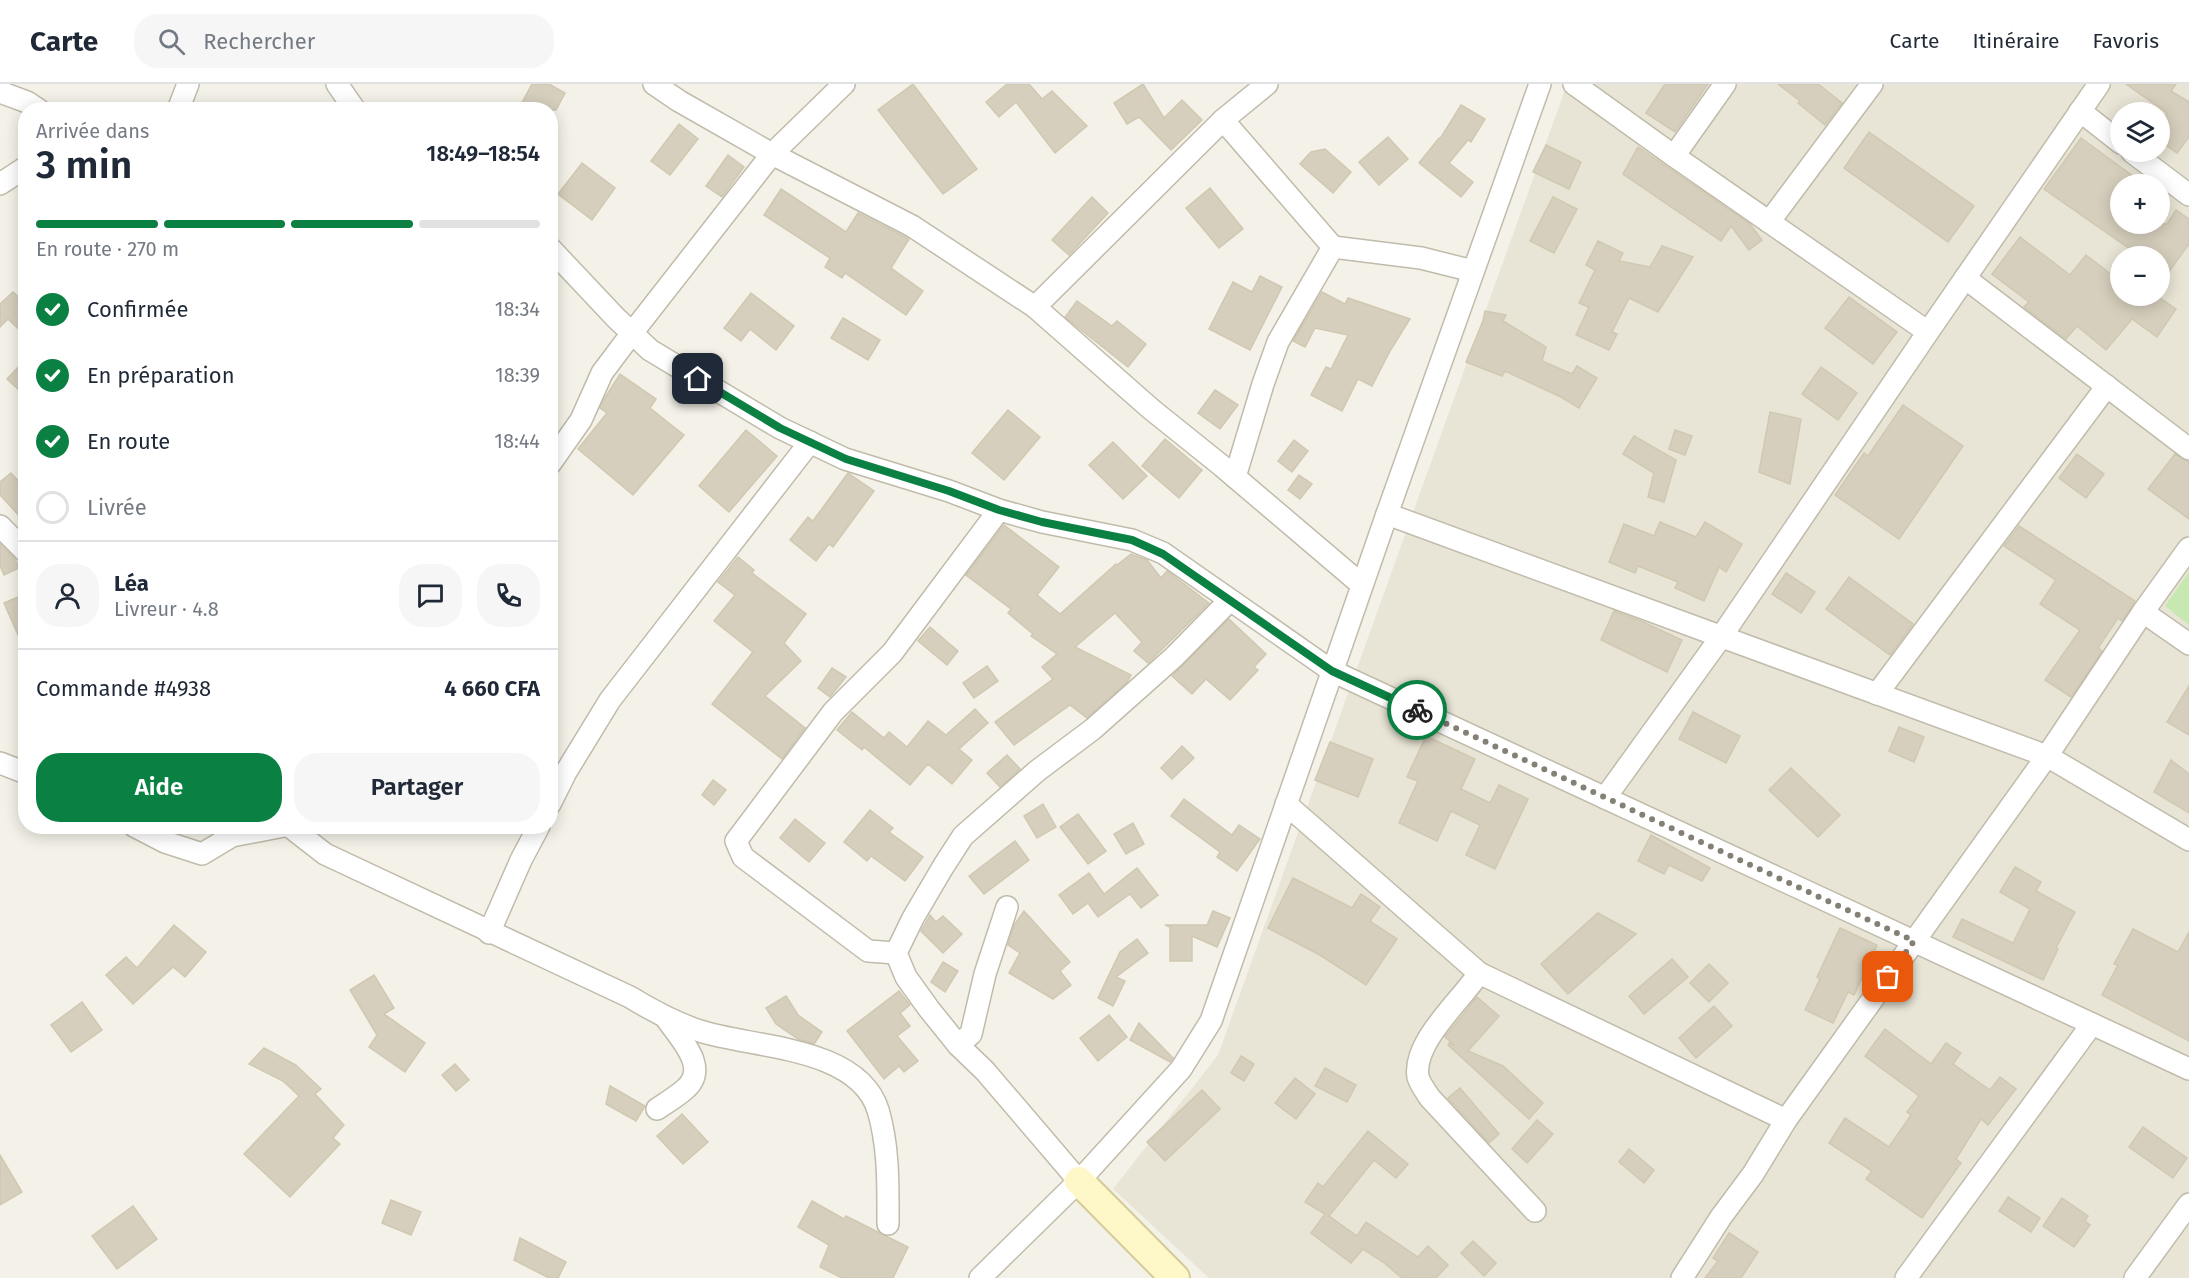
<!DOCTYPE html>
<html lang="fr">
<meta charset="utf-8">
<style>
body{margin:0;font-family:"Fira Sans",sans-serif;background:#f6f6f7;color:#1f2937;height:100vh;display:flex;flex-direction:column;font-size:22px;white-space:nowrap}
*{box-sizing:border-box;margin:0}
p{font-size:20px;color:#747a83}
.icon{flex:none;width:33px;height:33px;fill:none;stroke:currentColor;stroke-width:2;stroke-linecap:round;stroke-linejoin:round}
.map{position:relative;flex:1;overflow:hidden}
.drawer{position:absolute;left:18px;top:18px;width:540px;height:732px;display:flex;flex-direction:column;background:#fff;border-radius:24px;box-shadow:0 3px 15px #0003}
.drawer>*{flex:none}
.buttons{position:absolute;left:2110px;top:18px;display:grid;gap:12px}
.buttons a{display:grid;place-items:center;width:60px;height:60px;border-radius:50%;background:#fff;box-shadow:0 3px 15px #0003;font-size:30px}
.pin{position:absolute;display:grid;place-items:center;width:51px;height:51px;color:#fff;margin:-26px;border-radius:12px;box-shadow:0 3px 9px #0006}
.courier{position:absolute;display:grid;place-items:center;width:60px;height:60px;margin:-30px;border:4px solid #0b8043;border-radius:50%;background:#fff;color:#222;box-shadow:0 2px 8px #0007}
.head em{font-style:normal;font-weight:600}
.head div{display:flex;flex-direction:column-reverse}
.head{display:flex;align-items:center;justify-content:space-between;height:102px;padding:0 18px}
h1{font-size:39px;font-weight:600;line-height:45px}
.bar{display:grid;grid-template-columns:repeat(4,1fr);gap:9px 6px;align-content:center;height:72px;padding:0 18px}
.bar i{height:8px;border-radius:4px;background:#e0e1e3}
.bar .selected{background:#0b8043}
.bar p{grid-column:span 4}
.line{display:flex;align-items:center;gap:15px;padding:0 18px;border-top:2px solid #e0e1e3}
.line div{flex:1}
.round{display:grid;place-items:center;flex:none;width:63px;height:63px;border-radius:24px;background:#f6f6f7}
ol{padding:0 18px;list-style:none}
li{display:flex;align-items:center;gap:18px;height:66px}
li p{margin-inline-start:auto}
li .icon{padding:6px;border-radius:50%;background:#0b8043;color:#fff;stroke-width:4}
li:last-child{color:#747a83}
li i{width:33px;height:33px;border:3px solid #e0e1e3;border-radius:50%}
.primary-button{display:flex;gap:12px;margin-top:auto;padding:12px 18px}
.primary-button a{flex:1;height:69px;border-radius:24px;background:#0b8043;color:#fff;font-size:24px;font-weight:600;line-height:69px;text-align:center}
.primary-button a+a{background:#f6f6f7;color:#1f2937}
header{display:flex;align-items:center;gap:36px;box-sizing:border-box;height:84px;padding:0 30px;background:#fff;border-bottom:2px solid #e0e1e3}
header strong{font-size:28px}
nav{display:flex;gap:33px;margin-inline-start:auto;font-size:21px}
.search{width:420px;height:54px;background:#f6f6f7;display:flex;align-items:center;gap:15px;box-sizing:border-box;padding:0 21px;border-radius:24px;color:#747a83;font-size:22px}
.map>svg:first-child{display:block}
.residential{fill:#e8e5d6;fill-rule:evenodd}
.green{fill:#c8e8b1}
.building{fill:#d6cfbd;stroke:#d0c8b1;stroke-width:1.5}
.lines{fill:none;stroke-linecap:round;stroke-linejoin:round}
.street-casing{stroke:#c0bbaa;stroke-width:24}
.secondary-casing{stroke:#d4cb98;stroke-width:32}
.street{stroke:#fff;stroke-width:21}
.secondary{stroke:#fef8c8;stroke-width:28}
.done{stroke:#848075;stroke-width:6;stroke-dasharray:0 10.8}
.route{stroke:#0b8043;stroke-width:8}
</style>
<header>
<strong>Carte</strong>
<div class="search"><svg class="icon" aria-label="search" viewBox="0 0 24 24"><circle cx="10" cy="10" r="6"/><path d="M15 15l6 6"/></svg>Rechercher</div>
<nav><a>Carte</a><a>Itinéraire</a><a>Favoris</a></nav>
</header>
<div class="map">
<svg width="2189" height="1194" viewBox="0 0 2189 1194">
<rect width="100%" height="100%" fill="#f4f2e8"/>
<path class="residential" d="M1567 0H2189V1194H1209L1113 1105 1218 971ZM2121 28H2160V68H2121ZM2121 100H2160V140H2121ZM2121 172H2160V212H2121Z"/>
<polygon class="green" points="2189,488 2189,541 2165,522"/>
<g class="building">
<polygon points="532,0 549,0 565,9 556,26 518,26"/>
<polygon points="913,0 977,85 943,110 878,26"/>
<polygon points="1007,0 1029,0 1042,15 1052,7 1087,42 1055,69 1016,18 999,33 986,18"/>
<polygon points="1143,0 1164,34 1182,16 1202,36 1171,66 1139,33 1127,40 1114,19"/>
<polygon points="1665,0 1708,0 1675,48 1646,29"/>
<polygon points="1778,0 1818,0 1842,19 1825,41 1798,19 1800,17"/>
<polygon points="2126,0 2176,0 2171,7 2189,18 2189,53 2177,69 2160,57 2160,40 2167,29"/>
<polygon points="1461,21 1485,35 1471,58 1468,56 1449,79 1473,98 1461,113 1419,79 1439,54 1440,55"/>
<polygon points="679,40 698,55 670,91 651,77"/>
<polygon points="1869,48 1974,122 1948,158 1844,84"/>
<polygon points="1388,53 1408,75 1379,101 1359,78"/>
<polygon points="2081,54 2144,100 2121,100 2121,140 2167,140 2176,126 2189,135 2189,160 2160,200 2160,172 2140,172 2044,105"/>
<polygon points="1546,61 1581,78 1569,105 1533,88"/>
<polygon points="1638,63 1750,140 1762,156 1749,166 1731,142 1721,157 1623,90"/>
<polygon points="1325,65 1351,88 1333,109 1300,80 1311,68"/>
<polygon points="728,71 744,83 722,113 706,102"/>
<polygon points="582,79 615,104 592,136 558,110"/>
<polygon points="1210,104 1243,145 1219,164 1186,124"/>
<polygon points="781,105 846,148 858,129 909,155 891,184 923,207 906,231 845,189 842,194 825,183 830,174 764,131"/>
<polygon points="1092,113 1108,129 1069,171 1052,156"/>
<polygon points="1553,113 1577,125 1554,169 1530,157"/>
<polygon points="2020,153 2070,191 2086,171 2121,198 2121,212 2157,212 2176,225 2157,253 2132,235 2106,266 2077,242 2066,255 2024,223 2029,218 1992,190"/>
<polygon points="1598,157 1623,169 1619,177 1650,183 1662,162 1693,173 1658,228 1629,214 1612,248 1617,250 1609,266 1576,251 1589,223 1579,219 1595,186 1586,181"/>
<polygon points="1260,192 1282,203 1250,266 1209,245 1233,198 1252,208"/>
<polygon points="13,208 26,220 26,252 8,235 0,243 0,220"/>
<polygon points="1322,208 1345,220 1348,214 1410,235 1390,267 1372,302 1358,295 1342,327 1311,311 1326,283 1331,285 1348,251 1315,244 1305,263 1293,257"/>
<polygon points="751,209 794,242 776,266 750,245 741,257 724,244"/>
<polygon points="1849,213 1897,248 1873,280 1825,244"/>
<polygon points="1077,217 1112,242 1117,237 1146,260 1128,283 1065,233"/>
<polygon points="1485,227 1506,231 1503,237 1546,263 1542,277 1572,290 1577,282 1597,294 1579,324 1561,313 1505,287 1502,292 1466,278 1483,237"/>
<polygon points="843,234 880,256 868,276 831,254"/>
<polygon points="26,275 26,298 18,305 7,295"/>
<polygon points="1821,283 1857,309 1838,336 1802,310"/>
<polygon points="620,290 656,315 650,324 684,351 633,411 578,365 607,329 600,324 606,312"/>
<polygon points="1215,306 1238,321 1220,345 1198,329"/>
<polygon points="1903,321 1963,362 1899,455 1835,411 1864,369 1868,372"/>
<polygon points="1008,326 1040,353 1004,396 972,369"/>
<polygon points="1770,328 1801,335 1790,400 1759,388"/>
<polygon points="746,346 777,372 729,428 699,402"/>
<polygon points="1675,346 1692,352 1685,371 1669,365"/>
<polygon points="1634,352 1676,376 1664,418 1648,413 1654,389 1623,370"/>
<polygon points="1165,355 1202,386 1179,414 1142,382"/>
<polygon points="1294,356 1308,367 1292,388 1278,377"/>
<polygon points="1113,358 1147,392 1123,415 1089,381"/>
<polygon points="2077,370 2104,390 2086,414 2059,394"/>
<polygon points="2175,370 2189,378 2189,435 2148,405"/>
<polygon points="11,389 26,405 26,439 0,411 0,398"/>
<polygon points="848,389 874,407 833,463 829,460 816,477 790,456 808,433 813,437"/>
<polygon points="1299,391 1312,400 1300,415 1288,406"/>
<polygon points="1660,438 1696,453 1705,438 1742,460 1726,488 1719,483 1704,517 1675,504 1678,498 1638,482 1635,489 1609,478 1624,440 1654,452"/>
<polygon points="1004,441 1059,483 1037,511 1060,530 1116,480 1117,481 1131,470 1147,476 1161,494 1167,487 1209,519 1148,579 1134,567 1142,558 1115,529 1075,563 1131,591 1127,598 1087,634 1070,621 1014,661 995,638 1053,595 1042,583 1057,570 1031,552 1033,550 1008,529 1011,525 966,491"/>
<polygon points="2019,442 2135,517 2122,537 2118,534 2098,564 2102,567 2071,613 2045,596 2080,546 2040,520 2056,496 2004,462"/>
<polygon points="0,460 15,475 19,484 4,491 0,482"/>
<polygon points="738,473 754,486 752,489 806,530 784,559 801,577 765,612 805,644 782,675 712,620 753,568 714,537 735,511 718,498"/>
<polygon points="1786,489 1815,508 1801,529 1772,510"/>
<polygon points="1849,493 1913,540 1890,571 1826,525"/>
<polygon points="18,513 26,531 26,569 4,519"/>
<polygon points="1614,527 1643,538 1682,556 1667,588 1601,556"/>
<polygon points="1229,535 1266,570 1254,583 1258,586 1230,616 1206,595 1192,610 1172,592"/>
<polygon points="930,543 958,567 947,581 918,557"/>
<polygon points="987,582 998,597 974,614 963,599"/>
<polygon points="832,584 846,593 830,613 818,604"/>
<polygon points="2189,602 2189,651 2167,638"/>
<polygon points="975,625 988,639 959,665 972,676 952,700 928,680 910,701 864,663 862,666 837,646 852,628 884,654 889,648 907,663 928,637 946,651"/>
<polygon points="1693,628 1740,652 1726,679 1679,655"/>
<polygon points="1899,643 1924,653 1914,678 1889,667"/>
<polygon points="1426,652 1475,675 1461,705 1490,719 1499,701 1528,715 1495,785 1466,771 1480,741 1451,727 1437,757 1399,739 1418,697 1407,693"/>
<polygon points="1330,658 1373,675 1358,713 1315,696"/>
<polygon points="1182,662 1194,674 1172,695 1161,684"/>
<polygon points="1007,671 1020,685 1000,703 987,689"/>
<polygon points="2171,676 2189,690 2189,729 2154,708"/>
<polygon points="1791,684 1840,731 1818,753 1769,706"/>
<polygon points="713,696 726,706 714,721 702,711"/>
<polygon points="1184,715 1232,751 1239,741 1260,755 1237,787 1217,773 1220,768 1171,732"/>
<polygon points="1043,720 1056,743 1037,754 1024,732"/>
<polygon points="870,726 893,744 889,748 923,773 905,797 871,772 867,777 844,758"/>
<polygon points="1078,730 1106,767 1088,780 1060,743"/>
<polygon points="795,735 825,759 809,778 780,754"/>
<polygon points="1133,739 1144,760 1126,770 1114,750"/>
<polygon points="1651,751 1710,784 1702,797 1669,781 1664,790 1638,777"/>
<polygon points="1015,757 1029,776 984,810 969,792"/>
<polygon points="2015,783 2041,798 2036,807 2075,828 2056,864 2058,865 2043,896 1953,853 1962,835 2013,859 2030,825 2000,808"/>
<polygon points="1137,784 1158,811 1141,824 1130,810 1098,833 1088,819 1073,830 1059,811 1089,789 1104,810"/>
<polygon points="1293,794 1352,824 1361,810 1380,823 1370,837 1397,855 1366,901 1320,871 1268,844"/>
<polygon points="1024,827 1070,878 1060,887 1071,901 1053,915 1009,889 1020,869 1008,861 1014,841"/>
<polygon points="1213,827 1230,834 1217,863 1192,852 1192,877 1170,877 1170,843 1165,841 1207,841"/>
<polygon points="1598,829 1636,850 1568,910 1541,880"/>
<polygon points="930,831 936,838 943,832 962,850 943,869 921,847"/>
<polygon points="174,841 206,868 185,893 173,883 133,920 106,891 126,873 137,884"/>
<polygon points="1840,844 1877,861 1854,911 1848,908 1833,939 1805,926 1820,895 1817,893"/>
<polygon points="2133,845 2178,868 2189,848 2189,957 2102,911 2118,881 2114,880"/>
<polygon points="1137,855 1148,869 1116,893 1125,897 1113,922 1098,914 1120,868"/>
<polygon points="1672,875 1688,893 1644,930 1629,912"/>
<polygon points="943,878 958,887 945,908 931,898"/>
<polygon points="1709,880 1728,899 1709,918 1690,899"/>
<polygon points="374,891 394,924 384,930 425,959 405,988 369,963 377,951 350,906"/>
<polygon points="899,907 910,921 900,929 910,942 897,952 918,977 904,988 899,982 884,995 847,947"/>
<polygon points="786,912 798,931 822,948 814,960 798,955 776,940 766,924"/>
<polygon points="1477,913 1499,932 1468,967 1503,982 1543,1019 1529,1035 1448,961 1449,959 1454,961 1445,953"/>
<polygon points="82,918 102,946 71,968 51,941"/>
<polygon points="1714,922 1732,942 1696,974 1679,954"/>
<polygon points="1109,931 1127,953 1098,977 1080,954"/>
<polygon points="1139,939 1173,974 1170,978 1130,956"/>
<polygon points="1885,945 1931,980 1946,959 1961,969 1953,980 1990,1006 2000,993 2016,1005 1988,1041 1981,1035 1956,1075 1961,1079 1922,1134 1866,1095 1872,1087 1829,1059 1845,1034 1889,1063 1911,1031 1907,1028 1919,1012 1865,972"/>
<polygon points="264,964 296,981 321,1005 315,1010 344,1041 333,1054 340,1060 290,1113 244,1070 299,1012 283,997 249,980"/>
<polygon points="1241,972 1254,980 1244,997 1231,989"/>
<polygon points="455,980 469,996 456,1007 442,991"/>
<polygon points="1325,984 1356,1001 1347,1018 1315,1002"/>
<polygon points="1295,994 1315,1010 1296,1035 1275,1019"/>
<polygon points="610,1002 645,1022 636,1037 606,1020"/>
<polygon points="1460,1004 1499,1050 1489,1059 1448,1014"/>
<polygon points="1202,1006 1220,1025 1165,1077 1147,1058"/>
<polygon points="682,1030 708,1058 683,1080 657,1052"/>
<polygon points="1537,1036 1553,1050 1527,1079 1512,1065"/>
<polygon points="2143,1043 2187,1074 2173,1094 2129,1063"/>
<polygon points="1368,1047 1408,1080 1396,1094 1374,1076 1329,1132 1357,1152 1366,1138 1418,1173 1428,1162 1448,1181 1436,1194 1402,1194 1383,1178 1363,1165 1351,1179 1311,1149 1325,1130 1305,1118 1318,1099 1323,1103"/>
<polygon points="1629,1065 1654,1086 1644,1099 1619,1078"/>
<polygon points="0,1071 22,1108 0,1121"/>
<polygon points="2008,1113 2040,1134 2031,1148 1999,1127"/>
<polygon points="2062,1114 2088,1132 2085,1137 2090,1141 2074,1163 2043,1142"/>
<polygon points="391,1116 421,1128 411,1151 382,1139"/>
<polygon points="812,1117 844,1135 846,1132 908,1163 893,1194 842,1194 820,1183 829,1161 798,1143"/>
<polygon points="133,1122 157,1155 117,1185 92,1152"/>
<polygon points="1729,1149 1758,1168 1741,1194 1705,1194 1718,1177 1713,1174"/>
<polygon points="520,1154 566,1178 558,1194 549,1194 514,1176"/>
<polygon points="1473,1157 1496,1179 1484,1192 1461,1169"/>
</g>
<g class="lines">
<g class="street-casing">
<g id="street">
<polyline points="337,0 355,26"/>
<polyline points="654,0 679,17 772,70 912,142 1035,223 1151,325 1222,382 1362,501"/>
<polyline points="1574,0 1674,72 1928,248"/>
<polyline points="0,8 27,18 39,26"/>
<polyline points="178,26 188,0"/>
<polyline points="2080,27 2121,59"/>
<polyline points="1223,36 1267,0"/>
<polyline points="2132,68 2189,111"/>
<polyline points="1674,72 1725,0"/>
<polyline points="0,100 26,83"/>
<polyline points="1769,138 1872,0"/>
<polyline points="550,164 616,234 650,266 780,344 845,375 949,407 999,426 1042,438 1132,456 1163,469 1332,587 2189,985"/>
<polyline points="1965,194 2189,365"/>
<polyline points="1035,223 1223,36 1333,163"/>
<polyline points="550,380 581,336 602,289 632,249 772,70 844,0"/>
<polyline points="1235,393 1263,300 1278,258 1333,163 1421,174 1473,187"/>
<polyline points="1387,430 2047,672 2189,756"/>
<polyline points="0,442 26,468"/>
<polyline points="2143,528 2189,560"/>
<polyline points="1877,610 2107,302"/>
<polyline points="0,679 26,689"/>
<polyline points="1605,714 1721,553 1928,248 2099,0"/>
<polyline points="550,720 566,688 610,616 810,358"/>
<polyline points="1286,720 1479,889 1786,1036"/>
<polyline points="134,742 165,758 202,770 232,752 284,742"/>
<path d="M289 742 325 770 630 913C653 927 675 939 700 947 752 964 858 962 878 1026 889 1063 888 1101 888 1140"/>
<polyline points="489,849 521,776 539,742"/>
<polyline points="896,869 868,867 743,773 736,757 833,628 892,569 999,426"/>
<path d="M1479 889C1462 916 1412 958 1418 993 1420 1000 1426 1008 1430 1014L1535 1127"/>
<polyline points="958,961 971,950 985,890 1007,823"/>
<path d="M657 1025C666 1019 676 1013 684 1006 711 984 680 955 666 934"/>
<polyline points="1079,1097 985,987 958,961 929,925 906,893 896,869 913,834 943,783 963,752 1037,687 1093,645 1174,573 1230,516"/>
<polyline points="980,1194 1079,1097 1181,985 1211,937 1387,430 1540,0"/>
<polyline points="1682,1194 1721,1133 1753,1090 1786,1036 2047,672 2143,528 2189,464"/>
<polyline points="1906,1194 2092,940"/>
<polyline points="2135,1194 2189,1120"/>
</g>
</g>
<g class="secondary-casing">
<polyline id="secondary" points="1079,1097 1175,1194"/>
</g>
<use href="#street" class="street"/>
<use href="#secondary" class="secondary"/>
</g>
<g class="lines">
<polyline class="done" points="1417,626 1914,857 1888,893"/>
<polyline class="route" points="698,295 780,344 846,375 949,407 999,426 1042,438 1132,456 1163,470 1332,587 1417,626"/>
</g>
</svg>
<div class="buttons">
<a><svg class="icon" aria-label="layers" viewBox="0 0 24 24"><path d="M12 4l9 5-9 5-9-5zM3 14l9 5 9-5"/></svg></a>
<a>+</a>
<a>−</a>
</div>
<div class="pin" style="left:1888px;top:893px;background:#ea580c"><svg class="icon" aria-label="bag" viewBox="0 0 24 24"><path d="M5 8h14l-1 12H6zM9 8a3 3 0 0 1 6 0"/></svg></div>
<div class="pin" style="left:698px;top:295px;background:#1f2937"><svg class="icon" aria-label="home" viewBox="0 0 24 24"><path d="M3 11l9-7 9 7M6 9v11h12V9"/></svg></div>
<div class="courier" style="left:1417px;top:626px"><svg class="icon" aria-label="bike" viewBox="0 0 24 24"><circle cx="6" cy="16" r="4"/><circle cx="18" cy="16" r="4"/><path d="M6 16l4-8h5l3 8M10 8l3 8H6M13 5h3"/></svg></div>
<section class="drawer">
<div class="head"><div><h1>3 min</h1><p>Arrivée dans</p></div><em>18:49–18:54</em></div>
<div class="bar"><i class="selected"></i><i class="selected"></i><i class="selected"></i><i></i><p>En route · 270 m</p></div>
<ol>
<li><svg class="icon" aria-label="check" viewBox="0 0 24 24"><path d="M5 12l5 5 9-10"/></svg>Confirmée<p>18:34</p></li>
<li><svg class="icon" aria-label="check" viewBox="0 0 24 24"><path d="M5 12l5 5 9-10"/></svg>En préparation<p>18:39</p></li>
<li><svg class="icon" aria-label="check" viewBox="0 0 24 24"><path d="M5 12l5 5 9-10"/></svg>En route<p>18:44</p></li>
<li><i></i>Livrée</li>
</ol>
<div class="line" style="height:108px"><a class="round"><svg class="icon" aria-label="person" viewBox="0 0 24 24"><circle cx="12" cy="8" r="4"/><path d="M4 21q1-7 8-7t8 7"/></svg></a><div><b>Léa</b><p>Livreur · 4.8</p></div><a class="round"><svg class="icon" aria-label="chat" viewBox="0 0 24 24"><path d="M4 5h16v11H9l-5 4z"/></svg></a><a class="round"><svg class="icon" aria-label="phone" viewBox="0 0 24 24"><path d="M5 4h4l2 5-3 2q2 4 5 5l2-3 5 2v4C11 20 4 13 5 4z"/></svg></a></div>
<div class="line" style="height:78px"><div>Commande #4938</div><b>4 660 CFA</b></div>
<div class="primary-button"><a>Aide</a><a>Partager</a></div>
</section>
</div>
